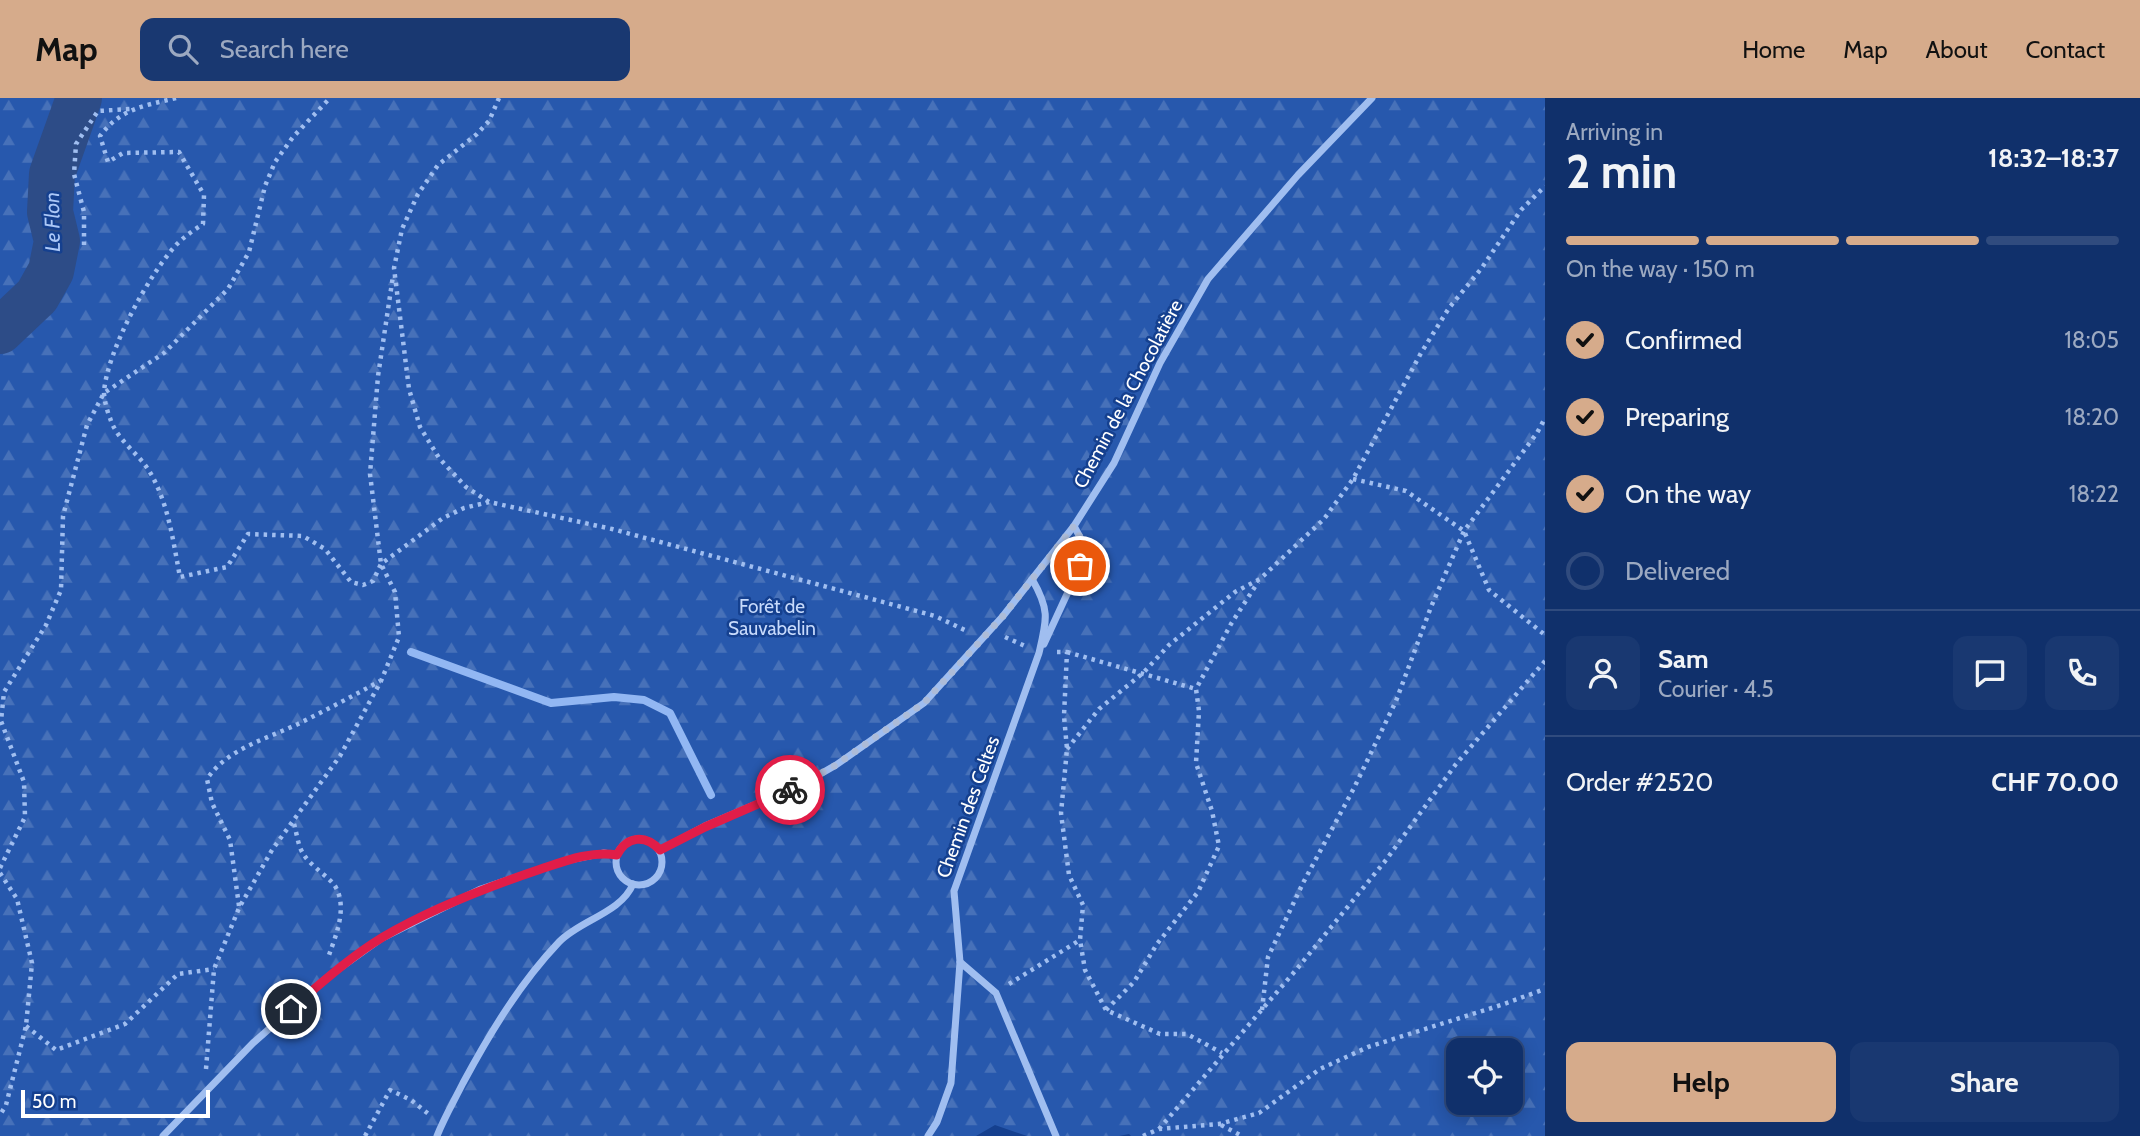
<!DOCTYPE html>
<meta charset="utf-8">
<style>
body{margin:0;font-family:Cabin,sans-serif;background:#193871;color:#f1f3f6;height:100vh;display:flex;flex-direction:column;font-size:26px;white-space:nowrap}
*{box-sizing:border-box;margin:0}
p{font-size:23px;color:#9ca9c1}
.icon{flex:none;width:38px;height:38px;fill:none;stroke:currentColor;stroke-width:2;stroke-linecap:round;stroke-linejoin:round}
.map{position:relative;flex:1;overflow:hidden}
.panel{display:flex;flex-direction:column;background:#10306b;width:595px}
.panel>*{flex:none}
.fabs{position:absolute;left:1446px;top:940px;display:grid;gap:14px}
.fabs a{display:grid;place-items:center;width:77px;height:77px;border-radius:14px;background:#10306b;box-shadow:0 4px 18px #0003,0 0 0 2px #304b7e;font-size:35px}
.scale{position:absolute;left:21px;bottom:18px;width:189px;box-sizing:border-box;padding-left:7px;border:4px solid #fff;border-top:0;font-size:19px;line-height:24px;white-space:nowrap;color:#fff;-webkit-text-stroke:5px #15408f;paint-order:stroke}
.pin{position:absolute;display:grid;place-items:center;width:60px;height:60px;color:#fff;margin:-30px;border:4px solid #fff;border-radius:50%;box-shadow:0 2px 7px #0007}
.courier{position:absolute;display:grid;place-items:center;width:70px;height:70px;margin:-35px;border:5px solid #e11d48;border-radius:50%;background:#fff;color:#222;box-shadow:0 2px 9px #0007}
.head em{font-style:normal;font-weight:800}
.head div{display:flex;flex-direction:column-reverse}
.head{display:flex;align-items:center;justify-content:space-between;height:119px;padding:0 21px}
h1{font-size:46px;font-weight:800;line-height:52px}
.bar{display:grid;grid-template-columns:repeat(4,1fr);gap:10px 7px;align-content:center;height:84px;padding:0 21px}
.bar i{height:9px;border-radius:5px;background:#304b7e}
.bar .current{background:#d6ab8b}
.bar p{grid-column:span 4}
.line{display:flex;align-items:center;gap:18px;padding:0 21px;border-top:2px solid #304b7e}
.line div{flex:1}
.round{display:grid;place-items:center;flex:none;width:74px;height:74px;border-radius:14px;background:#193871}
ol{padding:0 21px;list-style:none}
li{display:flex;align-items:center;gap:21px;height:77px}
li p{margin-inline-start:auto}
li .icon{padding:7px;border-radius:50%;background:#d6ab8b;color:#111;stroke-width:4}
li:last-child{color:#9ca9c1}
li i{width:38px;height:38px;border:4px solid #304b7e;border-radius:50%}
.cta{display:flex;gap:14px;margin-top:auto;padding:14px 21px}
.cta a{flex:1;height:80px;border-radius:14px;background:#d6ab8b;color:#111;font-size:28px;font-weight:800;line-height:80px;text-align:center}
.cta a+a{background:#193871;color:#f1f3f6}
header{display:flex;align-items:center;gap:42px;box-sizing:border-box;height:98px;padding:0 35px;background:#d6ab8b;color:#111}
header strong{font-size:33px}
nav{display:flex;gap:38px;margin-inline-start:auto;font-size:24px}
.search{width:490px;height:63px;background:#193871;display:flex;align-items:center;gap:18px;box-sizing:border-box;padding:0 24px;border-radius:14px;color:#9ca9c1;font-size:26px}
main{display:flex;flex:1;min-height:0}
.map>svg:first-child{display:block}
.forest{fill:url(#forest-firs);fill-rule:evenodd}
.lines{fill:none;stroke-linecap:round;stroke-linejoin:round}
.stream{stroke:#92b7f3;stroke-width:8}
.river{stroke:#2d4c87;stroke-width:46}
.path{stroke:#a0bef0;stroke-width:4.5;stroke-dasharray:3.5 5;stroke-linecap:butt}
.minor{stroke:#a0bef0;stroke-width:7}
.done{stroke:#adbcd8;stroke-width:7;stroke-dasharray:0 12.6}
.route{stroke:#e11d48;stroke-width:9}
.labels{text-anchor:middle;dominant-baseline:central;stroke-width:5;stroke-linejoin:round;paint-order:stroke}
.street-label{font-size:19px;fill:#fff;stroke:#15408f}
.park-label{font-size:19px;fill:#c7dafc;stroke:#15408f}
.water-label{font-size:21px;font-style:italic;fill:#acc8f7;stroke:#15408f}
</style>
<header>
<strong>Map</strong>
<div class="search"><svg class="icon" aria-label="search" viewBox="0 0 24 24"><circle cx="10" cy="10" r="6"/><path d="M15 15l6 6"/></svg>Search here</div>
<nav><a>Home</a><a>Map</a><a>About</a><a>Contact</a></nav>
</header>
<main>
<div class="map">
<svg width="1545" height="1038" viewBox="0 0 1545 1038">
<defs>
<pattern id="forest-firs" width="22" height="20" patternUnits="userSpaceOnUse" patternTransform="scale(1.75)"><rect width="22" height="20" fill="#2758ad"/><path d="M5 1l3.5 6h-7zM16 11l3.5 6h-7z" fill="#4771b9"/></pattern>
</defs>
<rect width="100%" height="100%" fill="#15408f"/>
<path class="forest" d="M0 0H1545V1038H1131L1129 1036 1119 1038H1027L995 1027 976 1038H0ZM1458 952H1510V1004H1458Z"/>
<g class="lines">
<polyline class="stream" points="411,554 551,605 614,599 644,602 670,615 711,697"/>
<polyline class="river" points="0,233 37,198 51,173 57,143 50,114 52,76 79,0"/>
<g class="path">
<path d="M176 0C144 8 121 10 100 38L108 64 123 55 179 54 204 97 203 126C194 132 185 138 177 146 149 176 107 253 104 294 104 301 107 313 110 320 117 343 140 356 151 376 169 408 173 443 180 479L227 469 248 436 303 438 325 451 351 484 363 487 373 483 381 466 443 420 464 410 489 404"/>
<polyline points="499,0 489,23 477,36 438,67 418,96 402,131 394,170 409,291 420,329 439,360 466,389 489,404 612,431 935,518 969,534"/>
<polyline points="84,147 84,114 74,76 76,46 98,13 131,11"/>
<polyline points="1353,381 1406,393 1464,433 1489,492 1545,537"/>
<polyline points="1005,539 1025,548"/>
<polyline points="1057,554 1067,554 1064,618 1067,651 1061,715 1069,777 1083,807 1080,842 1085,872 1106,912 1160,936 1187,936 1222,955"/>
<polyline points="1067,554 1196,591"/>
<polyline points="1067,651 1099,611 1143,575 1169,547 1235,494 1260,481 1324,421 1353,381 1421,255 1449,210 1481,171 1521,112 1545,88"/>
<path d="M294 726C297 736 298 749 304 757 312 769 329 779 335 788 348 809 336 837 329 857"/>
<polyline points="0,770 25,719 24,684 1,623 4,594 46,527 61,492 63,418 87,327 104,295 164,255 228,191 249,154 265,88 275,64 293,39 330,0"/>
<polyline points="0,775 17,801 32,865 26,928 6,1007 0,1017"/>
<path d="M239 808 230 742 212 705 207 681C227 651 266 641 298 626 326 612 353 598 380 583"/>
<polyline points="1009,886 1080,842"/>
<polyline points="1106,912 1134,884 1157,846 1198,794 1219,748 1212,713 1196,665 1199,613 1196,591 1231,526 1258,484"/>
<polyline points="1262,912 1268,859 1303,785 1354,690 1396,603 1431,509 1464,433 1537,335 1545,320"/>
<polyline points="26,928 56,952 125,926 178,876 214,871"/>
<polyline points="206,971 214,871 239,810 272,752 340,658 381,583 399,539 395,494 381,466 370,376 378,278 393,178"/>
<polyline points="1221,1027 1242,1038"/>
<polyline points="1159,1031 1296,872 1386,762 1456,666 1545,563"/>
<polyline points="365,1038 390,992 411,1002 431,1018"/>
<polyline points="1143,1038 1159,1031 1219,1026 1259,1015 1320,971 1342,961 1368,949 1501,907 1545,891"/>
</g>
<g class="minor">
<polyline points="1044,546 1080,468 1082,443 1074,428"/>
<circle cx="639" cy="764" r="23"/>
<polyline points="660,752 705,728 803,686 836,667 924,605 1003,518 1074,428 1114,365 1160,265 1208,181 1298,77 1372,0"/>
<polyline points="960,864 996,895 1056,1038"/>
<polyline points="163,1038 253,945 329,878 382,840 481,791 564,763 604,755 617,757"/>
<path d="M437 1038C444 1020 454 1003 463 985 490 935 520 885 559 844 580 822 621 815 633 786"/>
<path d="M928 1038 937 1024 951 985 960 864 954 793 1039 555C1047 521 1050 512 1032 481"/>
</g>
</g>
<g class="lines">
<polyline class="done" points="790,692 836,667 924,605 1003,518 1074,428 1082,443 1080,468"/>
<path class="route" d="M291 911C320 886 350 859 383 839 431 811 482 791 535 773 560 765 590 752 617 757 627 738 645 736 660 752L705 729 790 692"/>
</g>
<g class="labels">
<g class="street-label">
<text transform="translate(1128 296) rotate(-62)">Chemin de la Chocolatière</text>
<text transform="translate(968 709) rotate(-70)">Chemin des Celtes</text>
</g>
<g class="park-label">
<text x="772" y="508">Forêt de<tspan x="772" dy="22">Sauvabelin</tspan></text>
</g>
<g class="water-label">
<text transform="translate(52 124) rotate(-91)">Le Flon</text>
</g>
</g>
</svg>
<div class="fabs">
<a><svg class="icon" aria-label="locate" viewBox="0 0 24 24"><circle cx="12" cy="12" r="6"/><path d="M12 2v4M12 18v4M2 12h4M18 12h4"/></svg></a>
</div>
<div class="scale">50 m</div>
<div class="pin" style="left:1080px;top:468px;background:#ea580c"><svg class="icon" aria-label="bag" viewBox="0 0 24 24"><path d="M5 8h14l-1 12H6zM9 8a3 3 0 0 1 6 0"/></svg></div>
<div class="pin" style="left:291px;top:911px;background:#1f2937"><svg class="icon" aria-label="home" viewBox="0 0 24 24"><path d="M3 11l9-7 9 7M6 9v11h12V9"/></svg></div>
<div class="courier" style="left:790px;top:692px"><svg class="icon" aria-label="bike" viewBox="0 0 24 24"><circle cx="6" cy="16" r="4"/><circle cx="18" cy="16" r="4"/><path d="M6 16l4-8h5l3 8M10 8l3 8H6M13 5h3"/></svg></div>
</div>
<section class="panel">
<div class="head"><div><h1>2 min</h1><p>Arriving in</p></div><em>18:32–18:37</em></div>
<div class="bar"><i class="current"></i><i class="current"></i><i class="current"></i><i></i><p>On the way · 150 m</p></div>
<ol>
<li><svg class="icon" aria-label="check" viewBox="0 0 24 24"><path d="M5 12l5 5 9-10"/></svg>Confirmed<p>18:05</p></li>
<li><svg class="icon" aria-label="check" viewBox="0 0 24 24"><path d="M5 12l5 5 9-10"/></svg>Preparing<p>18:20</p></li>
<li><svg class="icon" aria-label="check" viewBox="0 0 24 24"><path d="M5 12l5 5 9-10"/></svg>On the way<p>18:22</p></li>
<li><i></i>Delivered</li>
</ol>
<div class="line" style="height:126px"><a class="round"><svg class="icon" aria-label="person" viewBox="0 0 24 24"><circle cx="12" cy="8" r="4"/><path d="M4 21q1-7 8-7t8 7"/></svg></a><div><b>Sam</b><p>Courier · 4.5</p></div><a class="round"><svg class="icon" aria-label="chat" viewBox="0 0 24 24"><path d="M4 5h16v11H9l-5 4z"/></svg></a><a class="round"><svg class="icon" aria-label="phone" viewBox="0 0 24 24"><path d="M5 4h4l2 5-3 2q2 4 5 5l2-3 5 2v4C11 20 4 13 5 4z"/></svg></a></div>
<div class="line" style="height:91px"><div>Order #2520</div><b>CHF 70.00</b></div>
<div class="cta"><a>Help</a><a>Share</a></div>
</section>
</main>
